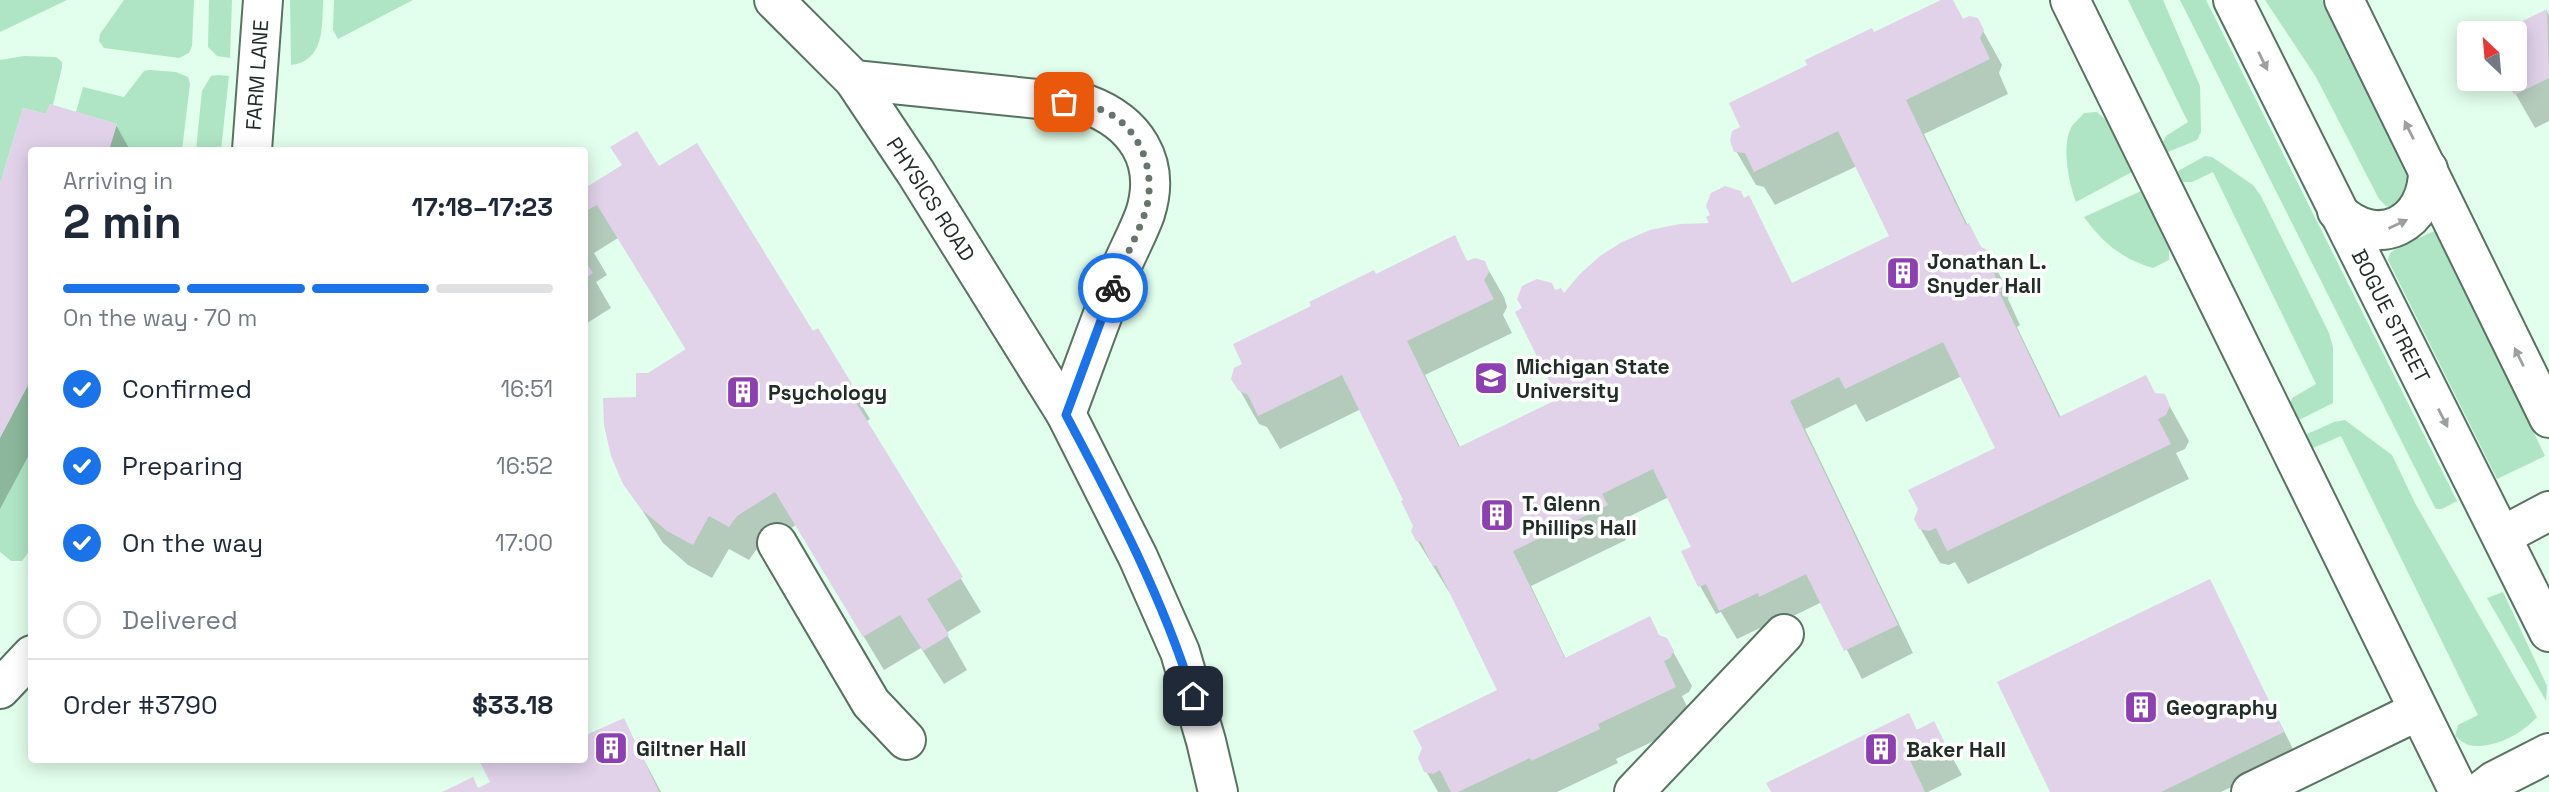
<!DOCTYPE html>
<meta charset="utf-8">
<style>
body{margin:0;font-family:"Space Grotesk",sans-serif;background:#f2f2f3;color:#1f2937;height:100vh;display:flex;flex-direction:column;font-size:26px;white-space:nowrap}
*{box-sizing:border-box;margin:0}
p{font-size:23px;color:#747a83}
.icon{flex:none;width:38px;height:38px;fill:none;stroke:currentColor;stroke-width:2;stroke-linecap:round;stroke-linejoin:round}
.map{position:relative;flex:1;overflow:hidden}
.details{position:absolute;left:28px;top:147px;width:560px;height:616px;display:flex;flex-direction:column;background:#fff;border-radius:7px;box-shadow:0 4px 18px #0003}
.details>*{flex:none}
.needle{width:46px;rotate:334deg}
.fabs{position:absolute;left:2457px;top:21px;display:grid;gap:14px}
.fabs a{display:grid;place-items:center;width:70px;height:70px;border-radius:7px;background:#fff;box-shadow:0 4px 18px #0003;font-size:35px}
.pin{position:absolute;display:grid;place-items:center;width:60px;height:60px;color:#fff;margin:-30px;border-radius:14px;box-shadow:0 4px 10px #0006}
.courier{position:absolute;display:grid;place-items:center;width:70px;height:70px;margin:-35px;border:5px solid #1a73e8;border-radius:50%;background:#fff;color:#222;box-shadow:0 2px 9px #0007}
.overview em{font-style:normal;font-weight:700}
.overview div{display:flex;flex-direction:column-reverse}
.overview{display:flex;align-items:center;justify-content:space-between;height:119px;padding:0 35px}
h1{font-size:46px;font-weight:700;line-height:52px}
.bar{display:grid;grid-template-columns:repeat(4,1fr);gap:10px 7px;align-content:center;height:84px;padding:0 35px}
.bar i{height:9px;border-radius:5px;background:#e0e1e3}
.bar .current{background:#1a73e8}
.bar p{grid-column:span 4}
.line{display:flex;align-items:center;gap:18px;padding:0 35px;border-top:2px solid #e0e1e3}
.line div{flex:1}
ol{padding:0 35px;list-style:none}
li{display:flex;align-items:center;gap:21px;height:77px}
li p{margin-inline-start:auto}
li .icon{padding:7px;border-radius:50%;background:#1a73e8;color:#fff;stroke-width:4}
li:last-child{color:#747a83}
li i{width:38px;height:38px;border:4px solid #e0e1e3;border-radius:50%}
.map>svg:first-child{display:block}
.green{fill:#afe5c4}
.shadow{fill:#0003}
.building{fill:#e1d2ea}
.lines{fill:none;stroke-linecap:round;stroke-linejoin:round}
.minor-casing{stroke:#597263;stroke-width:42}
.minor{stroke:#fff;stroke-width:38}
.oneway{fill:#9ca09e}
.done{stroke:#66766c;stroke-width:7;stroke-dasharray:0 12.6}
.route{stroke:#1a73e8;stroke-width:9}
.labels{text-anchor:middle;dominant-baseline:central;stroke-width:7;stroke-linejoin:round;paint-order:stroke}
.street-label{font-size:21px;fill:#232d27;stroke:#fff}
.poi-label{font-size:21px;font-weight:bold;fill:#232d27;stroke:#fff;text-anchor:start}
</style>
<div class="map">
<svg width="2549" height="792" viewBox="0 0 2549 792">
<rect width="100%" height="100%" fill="#e2feec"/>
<g class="green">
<polygon points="0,0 67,0 0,32"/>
<polygon points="124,0 194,0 192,46 189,53 179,58 104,48 99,41 100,34"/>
<polygon points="209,0 232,0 230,58 217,56 208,47"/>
<path d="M290 0H323C322 26 325 61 291 65Z"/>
<polygon points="334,0 413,0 338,39 333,30"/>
<polygon points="2128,0 2163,0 2200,86 2201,132 2197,140 2168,152 2163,142 2166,136 2188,122"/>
<polygon points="2180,0 2206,0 2457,501 2442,509 2436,509 2433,504"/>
<polygon points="2265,0 2322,0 2412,178 2413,188 2395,209 2386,206 2379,199 2316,77"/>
<polygon points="24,56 56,57 62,62 62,67 53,105 50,104 46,114 23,108 0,184 0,60"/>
<polygon points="149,70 176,72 188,77 190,84 182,150 109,150 117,124 76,112 83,87 124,97 144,71"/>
<polygon points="218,75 229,76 221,150 196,150 202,91 211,76"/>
<path d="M2097 112 2106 120 2132 172 2076 202C2069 184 2062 148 2070 130 2072 124 2080 118 2084 113Z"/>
<polygon points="2205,156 2212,157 2253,185 2261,196 2329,333 2333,347 2333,403 2297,421 2290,404 2292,398 2316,384 2213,172 2192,182 2183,182 2178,171"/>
<path d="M2141 191 2169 248V260L2153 268C2122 259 2103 243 2084 217Z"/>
<path d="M2435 231 2441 236 2545 456 2497 479 2388 260C2389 255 2389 254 2394 250 2398 248 2431 232 2435 231Z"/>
<polygon points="31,378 31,549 22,561 11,561 0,552 0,438"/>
<path d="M2345 420 2392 455 2415 503 2537 717C2522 734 2492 750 2469 745 2464 744 2459 739 2455 736L2458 725 2478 715 2341 436 2311 449 2305 435 2334 422Z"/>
<polygon points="2503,592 2547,686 2546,701 2487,598"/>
</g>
<g class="shadow">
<polygon points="1945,0 1952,0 1964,21 1977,20 2002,65 1999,73 2008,94 1924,134 1968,226 1983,250 1986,251 2010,293 2008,299 2020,325 2017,327 2061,418 2155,395 2164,396 2189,441 2185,449 2176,453 2189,479 1968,584 1955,562 1949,565 1940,563 1920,528 1997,449 1962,376 1866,422 1856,404 1805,429 1913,653 1862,679 1822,602 1777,624 1775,621 1737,639 1721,612 1716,614 1700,586 1684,552 1693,548 1669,497 1618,522 1626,540 1531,586 1566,659 1660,637 1666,639 1692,686 1689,692 1682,696 1694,722 1616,759 1618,763 1557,792 1438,792 1426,771 1499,691 1454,600 1417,540 1415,526 1406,501 1361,409 1280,449 1267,427 1259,424 1233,378 1375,276 1454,238 1468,263 1484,262 1504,297 1507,307 1503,315 1512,333 1425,375 1461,449 1560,400 1555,293 1564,296 1791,285 1891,237 1857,166 1775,205 1764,187 1756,185 1736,151 1873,34"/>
<polygon points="2547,11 2549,15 2549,121 2535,128 2507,79 2515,79 2515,33 2502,33"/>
<polygon points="47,116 116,125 130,150 32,150 32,449 0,509 0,190"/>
<polygon points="658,168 813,334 817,331 870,419 866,422 981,612 946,633 967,670 944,684 921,648 884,670 796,525 756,550 749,560 729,549 712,578 688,565 663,543 625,483 638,399 649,375 687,351 618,238 594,253 607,275 596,282 611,308 584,325 584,197"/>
<polygon points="2209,581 2296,755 2221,792 2052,792"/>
<polygon points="623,720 661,792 446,792 478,790 492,783 481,760 584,760"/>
<polygon points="1933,723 1962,775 1928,792 1772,792"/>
</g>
<g class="building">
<polygon points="1941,0 1953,0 1963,19 1969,16 1978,18 1984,30 1980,38 1990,59 1906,100 1966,225 1969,223 1981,247 1988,250 1991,257 1989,263 2002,291 1999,292 2059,417 2146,375 2155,393 2165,394 2170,406 2166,415 2158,419 2171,444 1947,551 1936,528 1929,531 1919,529 1914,519 1918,509 1908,490 1995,448 1943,342 1845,389 1839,377 1790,401 1898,625 1844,651 1806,574 1759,597 1758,593 1719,611 1706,584 1698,587 1681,551 1691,547 1653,469 1602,494 1608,505 1513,551 1565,658 1650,616 1659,635 1667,638 1674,651 1670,658 1664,661 1676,687 1598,724 1600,729 1531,761 1530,758 1458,792 1451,792 1440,770 1433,774 1424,772 1418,758 1422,748 1413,731 1497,690 1436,565 1433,567 1421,542 1416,541 1411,531 1413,526 1401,501 1403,500 1342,375 1258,416 1248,395 1238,390 1231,379 1234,368 1242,364 1233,344 1311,306 1309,302 1374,270 1376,274 1455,235 1467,261 1475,258 1485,261 1489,272 1484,280 1494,299 1407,341 1459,447 1558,399 1515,312 1522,308 1517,299 1522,286 1537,279 1552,283 1555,290 1561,288 1564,293 1580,274 1600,256 1622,242 1650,230 1680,224 1709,223 1706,217 1710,215 1706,206 1711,193 1725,186 1741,191 1744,198 1749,195 1792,283 1889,236 1838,131 1754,172 1745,153 1734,152 1730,141 1732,131 1740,127 1729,103 1807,65 1805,60 1872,28 1874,32"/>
<polygon points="2547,9 2549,78 2514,95 2506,79 2515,79 2515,33 2498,33"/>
<polygon points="50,104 117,124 109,150 32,150 32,378 0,438 0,184 23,108 46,114"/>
<polygon points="637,131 659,166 697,143 813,331 818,328 852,384 847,388 963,577 927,599 949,635 923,651 900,615 863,637 775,492 737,516 729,527 709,516 693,545 667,531 641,509 623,484 611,456 604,425 603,398 636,397 636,373 648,373 686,349 597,205 584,212 584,195 588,193 585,188 622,165 610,147"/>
<polygon points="584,259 593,273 584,279"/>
<polygon points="2210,579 2284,732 2161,792 2050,792 1997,682"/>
<polygon points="1909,713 1917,730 1934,721 1944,741 1909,758 1925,792 1771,792 1766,783"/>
<polygon points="624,718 659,792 442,792 473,777 478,788 490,782 479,760 584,760 584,736"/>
</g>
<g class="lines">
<g class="minor-casing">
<g id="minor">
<polyline points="774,0 854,80 916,173 1066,414 1138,557 1180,652 1206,741 1218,792"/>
<polyline points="2070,0 2459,792"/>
<polyline points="2233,0 2549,632"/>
<polyline points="2344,0 2549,418"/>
<path d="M854 80 1086 104C1135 122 1162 161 1145 214 1137 236 1125 256 1117 278 1099 323 1083 369 1066 414"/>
<polyline points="252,150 263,0"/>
<path d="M2337 211C2378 251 2429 224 2428 169"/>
<polyline points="2502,536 2549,511"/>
<polyline points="777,543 871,703 906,740"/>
<polyline points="0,689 32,655"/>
<polyline points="1634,792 1784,634"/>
<polyline points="2251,792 2418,711"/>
<polyline points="2480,792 2494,781 2549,753"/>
</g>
</g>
<use href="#minor" class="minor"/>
</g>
<defs><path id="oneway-solid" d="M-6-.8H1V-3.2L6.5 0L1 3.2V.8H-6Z" transform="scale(1.75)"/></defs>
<g class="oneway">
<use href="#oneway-solid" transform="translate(2263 61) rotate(64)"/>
<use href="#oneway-solid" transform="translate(2409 130) rotate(-116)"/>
<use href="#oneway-solid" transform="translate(2398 224) rotate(-25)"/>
<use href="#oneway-solid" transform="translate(2519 357) rotate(-116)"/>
<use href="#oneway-solid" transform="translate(2443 418) rotate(63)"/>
</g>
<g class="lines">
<path class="done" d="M1064 102C1079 103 1092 105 1106 112 1143 130 1157 176 1145 213 1136 239 1122 263 1113 288"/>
<path class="route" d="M1113 288 1066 415C1114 505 1163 598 1193 696"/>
</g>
<defs>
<g id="building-square" transform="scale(1.75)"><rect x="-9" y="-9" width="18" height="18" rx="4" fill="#8c40b1" stroke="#fff"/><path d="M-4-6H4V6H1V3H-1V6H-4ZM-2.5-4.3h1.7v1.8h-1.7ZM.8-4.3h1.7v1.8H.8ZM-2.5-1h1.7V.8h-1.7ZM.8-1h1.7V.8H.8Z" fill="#fff"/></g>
<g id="university-square" transform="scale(1.75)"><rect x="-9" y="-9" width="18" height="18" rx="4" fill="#8c40b1" stroke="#fff"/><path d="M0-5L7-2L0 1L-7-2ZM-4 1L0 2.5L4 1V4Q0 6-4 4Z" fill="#fff"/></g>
</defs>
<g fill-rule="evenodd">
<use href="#building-square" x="1903" y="273"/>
<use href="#university-square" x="1491" y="378"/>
<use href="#building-square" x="743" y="392"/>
<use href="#building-square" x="1497" y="515"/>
<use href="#building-square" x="2141" y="707"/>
<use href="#building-square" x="611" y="748"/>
<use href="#building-square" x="1881" y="749"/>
</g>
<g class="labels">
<g class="street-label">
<text transform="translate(257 75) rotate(-86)">FARM LANE</text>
<text transform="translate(931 199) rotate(57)">PHYSICS ROAD</text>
<text transform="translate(2391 316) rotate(63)">BOGUE STREET</text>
</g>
<g class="poi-label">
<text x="1927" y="261">Jonathan L.<tspan x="1927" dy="24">Snyder Hall</tspan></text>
<text x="1516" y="366">Michigan State<tspan x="1516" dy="24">University</tspan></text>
<text x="768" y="392">Psychology</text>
<text x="1522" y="503">T. Glenn<tspan x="1522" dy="24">Phillips Hall</tspan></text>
<text x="2166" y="707">Geography</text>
<text x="636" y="748">Giltner Hall</text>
<text x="1906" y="749">Baker Hall</text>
</g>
</g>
</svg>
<div class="fabs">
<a><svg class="needle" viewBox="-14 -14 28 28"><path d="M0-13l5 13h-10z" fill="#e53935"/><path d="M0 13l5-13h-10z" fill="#747a83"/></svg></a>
</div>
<div class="pin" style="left:1064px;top:102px;background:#ea580c"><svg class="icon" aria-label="bag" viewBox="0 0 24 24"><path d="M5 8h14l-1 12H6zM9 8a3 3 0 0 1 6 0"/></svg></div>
<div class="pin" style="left:1193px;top:696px;background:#1f2937"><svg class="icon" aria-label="home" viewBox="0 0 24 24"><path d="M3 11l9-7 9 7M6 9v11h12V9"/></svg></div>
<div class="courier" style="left:1113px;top:288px"><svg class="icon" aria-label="bike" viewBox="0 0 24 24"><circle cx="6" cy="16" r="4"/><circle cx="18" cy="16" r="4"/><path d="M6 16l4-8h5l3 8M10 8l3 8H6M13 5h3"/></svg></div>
<section class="details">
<div class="overview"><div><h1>2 min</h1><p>Arriving in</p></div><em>17:18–17:23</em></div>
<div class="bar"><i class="current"></i><i class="current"></i><i class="current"></i><i></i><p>On the way · 70 m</p></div>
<ol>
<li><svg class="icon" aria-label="check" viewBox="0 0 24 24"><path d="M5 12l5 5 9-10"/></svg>Confirmed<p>16:51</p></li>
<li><svg class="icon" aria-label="check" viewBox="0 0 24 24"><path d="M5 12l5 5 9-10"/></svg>Preparing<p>16:52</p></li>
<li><svg class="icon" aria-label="check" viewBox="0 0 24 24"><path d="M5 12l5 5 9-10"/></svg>On the way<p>17:00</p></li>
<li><i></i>Delivered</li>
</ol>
<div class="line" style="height:91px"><div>Order #3790</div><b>$33.18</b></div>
</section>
</div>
